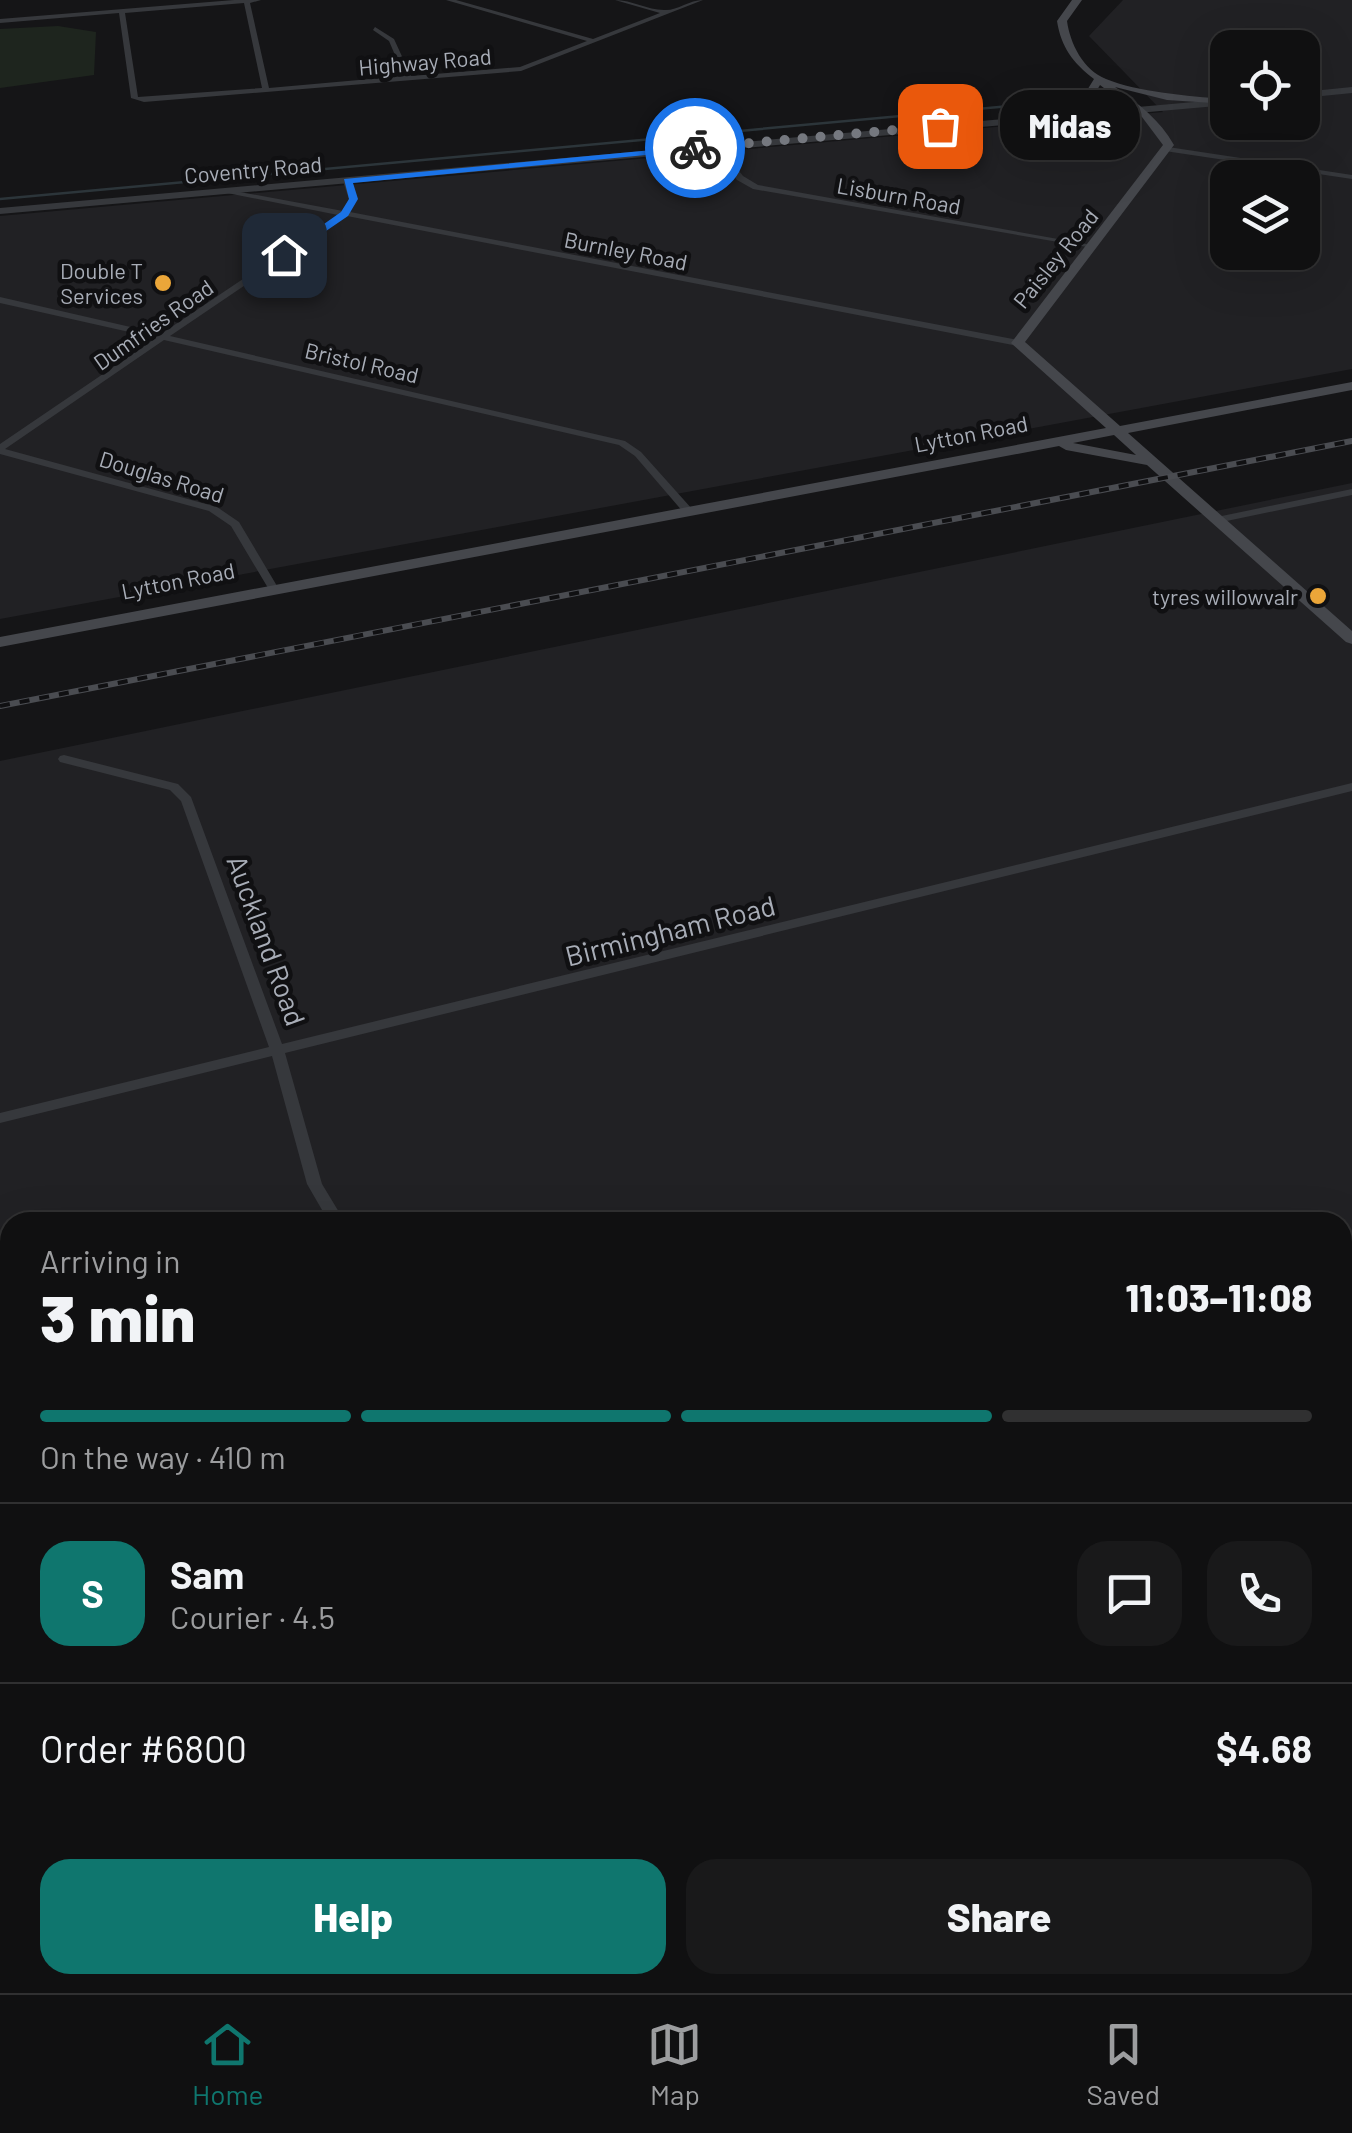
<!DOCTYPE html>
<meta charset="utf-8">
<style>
body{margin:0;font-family:Barlow,sans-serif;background:#19191a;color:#f1f3f6;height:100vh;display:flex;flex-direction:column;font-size:38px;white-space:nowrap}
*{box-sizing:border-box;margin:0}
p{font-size:32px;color:#9c9d9f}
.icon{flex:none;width:55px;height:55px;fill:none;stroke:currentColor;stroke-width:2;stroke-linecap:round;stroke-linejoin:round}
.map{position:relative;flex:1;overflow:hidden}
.panel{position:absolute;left:0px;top:1212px;width:1352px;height:782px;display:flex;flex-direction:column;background:#101011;border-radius:30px 30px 0 0;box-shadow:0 10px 40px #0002,0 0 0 2px #303031}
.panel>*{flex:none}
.controls{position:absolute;left:1210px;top:30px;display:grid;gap:20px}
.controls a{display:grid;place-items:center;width:110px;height:110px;border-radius:20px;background:#101011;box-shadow:0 10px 40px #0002,0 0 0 2px #303031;font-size:50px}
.pin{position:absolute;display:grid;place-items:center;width:85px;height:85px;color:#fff;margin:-42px;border-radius:20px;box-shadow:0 5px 15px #0006}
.courier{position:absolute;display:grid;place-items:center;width:100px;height:100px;margin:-50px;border:8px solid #1a73e8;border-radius:50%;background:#fff;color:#222;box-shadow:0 2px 12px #0007}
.bubble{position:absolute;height:70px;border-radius:30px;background:#101011;box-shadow:0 10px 40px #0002,0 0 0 2px #303031;font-size:32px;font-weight:800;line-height:70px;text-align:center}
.overview em{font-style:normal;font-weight:800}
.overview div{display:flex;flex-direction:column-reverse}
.overview{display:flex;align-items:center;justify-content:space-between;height:170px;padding:0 40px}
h1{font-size:65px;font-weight:800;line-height:75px}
.bar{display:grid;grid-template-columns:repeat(4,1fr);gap:15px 10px;align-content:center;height:120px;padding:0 40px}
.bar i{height:12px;border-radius:8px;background:#303031}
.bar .current{background:#0f766e}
.bar p{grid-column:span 4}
.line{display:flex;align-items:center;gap:25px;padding:0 40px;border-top:2px solid #303031}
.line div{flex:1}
.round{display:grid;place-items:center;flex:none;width:105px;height:105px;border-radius:30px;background:#19191a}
.cta{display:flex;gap:20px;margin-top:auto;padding:20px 40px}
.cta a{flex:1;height:115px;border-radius:30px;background:#0f766e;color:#fff;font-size:40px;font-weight:800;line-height:115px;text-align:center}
.cta a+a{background:#19191a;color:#f1f3f6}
.menu{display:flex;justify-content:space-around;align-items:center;height:140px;border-top:2px solid #303031;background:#101011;font-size:28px;color:#9c9d9f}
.menu a{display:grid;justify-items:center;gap:5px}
.menu .current{color:#0f766e}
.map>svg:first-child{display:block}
.built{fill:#212124;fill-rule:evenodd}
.green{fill:#1e251e}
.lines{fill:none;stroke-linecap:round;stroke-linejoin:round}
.stream{stroke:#2c353a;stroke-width:2.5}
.minor{fill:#36383c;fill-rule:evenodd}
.tertiary{fill:#36383c;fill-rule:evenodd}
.secondary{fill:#45474c;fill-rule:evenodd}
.rail-casing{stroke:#4a4c51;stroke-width:6}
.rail{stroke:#101012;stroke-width:4;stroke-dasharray:10;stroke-linecap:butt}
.route{fill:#1a73e8}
.done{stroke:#75787f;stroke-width:10;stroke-dasharray:0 18}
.poi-dot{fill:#eba639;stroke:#101012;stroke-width:4}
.labels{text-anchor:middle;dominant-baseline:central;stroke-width:9;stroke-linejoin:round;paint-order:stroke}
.far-street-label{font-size:22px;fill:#a8adb7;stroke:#101012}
.far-poi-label{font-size:22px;fill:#a8adb7;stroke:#101012;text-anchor:end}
.street-label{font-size:28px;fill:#a8adb7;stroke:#101012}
</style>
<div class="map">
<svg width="1352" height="1993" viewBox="0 0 1352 1993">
<rect width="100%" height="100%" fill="#151517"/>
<g class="built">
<path d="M1123 0H1352V369L0 619V216L1163 112 1089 36ZM1228 48H1302V122H1228ZM1228 178H1302V252H1228Z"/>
<path d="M1352 483V1993H0V761ZM10 1222H1342V1985H10Z"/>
</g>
<polygon class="green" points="58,26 96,32 94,75 0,88 0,29"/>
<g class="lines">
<polyline class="stream" points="0,199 1064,101"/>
<g class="minor">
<path d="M234 0H261L250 3 269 88 404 76 389 41 373 30 375 27 394 39 411 76 520 67 587 41 446 0H456L593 39 660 13 615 0C632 0 647 10 664 10 677 11 689 0 703 0L521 71 144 102 131 98 119 13 0 23V19ZM244 3 262 88 138 97 125 13Z"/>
<polygon points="713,145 719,145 743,176 758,185 1097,246 1093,248 753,189 737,180 713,149"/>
<polygon points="1168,147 1352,175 1352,179 1165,151 1165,147"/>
<polygon points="347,179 351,181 357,199 350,212 1018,340 1022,343 1018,346 347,216 170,336 625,441 641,452 692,509 692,513 684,513 635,456 619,445 164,340 5,449 217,507 239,522 280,591 279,593 271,593 231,526 209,511 0,454 0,444 156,338 0,303 0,297 161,334 338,215 227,193 224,193 224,189 343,211 349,199 343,181"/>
<polygon points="1352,489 1352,495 1217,523 1212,520 1217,517"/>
<polygon points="64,755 178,784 191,797 282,1044 1352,783 1352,791 285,1053 322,1184 345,1222 329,1222 307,1184 272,1056 0,1123 0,1113 269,1047 181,801 170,790 60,762 58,759 60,756"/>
<polygon points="10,1600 10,1616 0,1618 0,1602"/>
<polygon points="0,1727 10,1732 10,1754 0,1749"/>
<polygon points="274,1985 301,1985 305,1993 278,1993"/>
</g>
<g class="tertiary">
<polygon points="1352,87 1352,93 1302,98 1302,92"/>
<polygon points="1228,99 1228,105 0,214 0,208"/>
<polygon points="1352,1725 1352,1762 1342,1768 1342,1730"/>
<polygon points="1162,1985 1191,1985 1188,1993 1159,1993"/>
</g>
<path class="secondary" d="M1072 0H1082L1067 21C1070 43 1083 70 1106 79 1137 92 1189 96 1224 99L1228 104 1167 100 1115 87C1139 104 1160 120 1174 145L1025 342 1120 426 1352 382V390L1128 433 1352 631V644L1346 642 1147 465 1066 450 1059 446 0 647V637L1106 428 1011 343 1163 145 1142 117 1100 85 1089 104 1036 121 1031 118 1081 100 1094 79C1073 63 1061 47 1057 21ZM1114 435 1136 455 1073 443Z"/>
<g class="rail-casing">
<polyline id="rail" points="0,706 1352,441"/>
</g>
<use href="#rail" class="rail"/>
</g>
<polygon class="route" points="695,146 698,150 353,183 358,199 348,216 288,257 280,255 341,212 349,199 344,179"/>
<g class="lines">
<polyline class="done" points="695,148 940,126"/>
</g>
<g class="poi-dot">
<circle cx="163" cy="283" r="10"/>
<circle cx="1318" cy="596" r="10"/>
</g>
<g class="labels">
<g class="far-street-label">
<text transform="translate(425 61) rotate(-5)">Highway Road</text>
<text transform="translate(253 169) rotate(-5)">Coventry Road</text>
<text transform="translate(899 195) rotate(10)">Lisburn Road</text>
<text transform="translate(626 250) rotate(11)">Burnley Road</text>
<text transform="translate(1055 258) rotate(-51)">Paisley Road</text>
<text transform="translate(153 324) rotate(-35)">Dumfries Road</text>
<text transform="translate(362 362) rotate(13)">Bristol Road</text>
<text transform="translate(971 433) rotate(-11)">Lytton Road</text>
<text transform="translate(162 476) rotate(17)">Douglas Road</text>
<text transform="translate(178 580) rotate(-11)">Lytton Road</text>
</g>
<g class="far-poi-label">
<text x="143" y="270">Double T<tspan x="143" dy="25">Services</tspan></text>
<text x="1298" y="596">tyres willowvalr</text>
</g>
<g class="street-label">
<text transform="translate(670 930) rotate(-14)">Birmingham Road</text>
<text transform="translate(267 940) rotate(70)">Auckland Road</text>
</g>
</g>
</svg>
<div class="controls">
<a><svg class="icon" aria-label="locate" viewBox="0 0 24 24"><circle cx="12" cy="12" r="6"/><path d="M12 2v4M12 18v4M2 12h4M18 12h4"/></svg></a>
<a><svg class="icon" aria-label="layers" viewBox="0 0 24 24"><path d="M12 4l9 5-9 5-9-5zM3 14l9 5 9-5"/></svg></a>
</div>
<div class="pin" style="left:940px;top:126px;background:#ea580c"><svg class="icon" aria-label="bag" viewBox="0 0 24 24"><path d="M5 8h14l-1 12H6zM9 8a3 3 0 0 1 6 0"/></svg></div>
<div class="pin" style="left:284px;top:255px;background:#1f2937"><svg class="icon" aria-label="home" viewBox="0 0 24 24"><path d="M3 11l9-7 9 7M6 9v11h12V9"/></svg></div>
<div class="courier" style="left:695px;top:148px"><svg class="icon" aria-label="bike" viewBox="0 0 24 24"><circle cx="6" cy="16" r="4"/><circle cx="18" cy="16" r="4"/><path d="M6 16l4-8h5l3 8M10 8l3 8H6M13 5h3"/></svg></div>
<div class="bubble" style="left:1000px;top:90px;width:140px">Midas</div>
<section class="panel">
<div class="overview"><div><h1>3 min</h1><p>Arriving in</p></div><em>11:03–11:08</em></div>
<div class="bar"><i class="current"></i><i class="current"></i><i class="current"></i><i></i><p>On the way · 410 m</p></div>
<div class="line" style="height:180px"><b class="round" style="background:#0f766e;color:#fff">S</b><div><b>Sam</b><p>Courier · 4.5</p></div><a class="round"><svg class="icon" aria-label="chat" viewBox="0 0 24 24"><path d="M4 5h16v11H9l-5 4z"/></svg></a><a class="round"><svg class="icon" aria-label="phone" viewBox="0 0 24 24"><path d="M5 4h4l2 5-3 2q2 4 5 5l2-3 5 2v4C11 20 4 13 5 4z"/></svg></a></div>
<div class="line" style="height:130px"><div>Order #6800</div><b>$4.68</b></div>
<div class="cta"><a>Help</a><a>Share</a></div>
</section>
</div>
<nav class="menu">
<a class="current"><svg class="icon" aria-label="home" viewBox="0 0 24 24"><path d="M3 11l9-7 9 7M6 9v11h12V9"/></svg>Home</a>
<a><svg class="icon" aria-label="map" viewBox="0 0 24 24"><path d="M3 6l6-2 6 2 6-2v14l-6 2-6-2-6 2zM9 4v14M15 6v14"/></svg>Map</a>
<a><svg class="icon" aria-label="saved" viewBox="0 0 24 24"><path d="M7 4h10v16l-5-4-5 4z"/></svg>Saved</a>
</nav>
